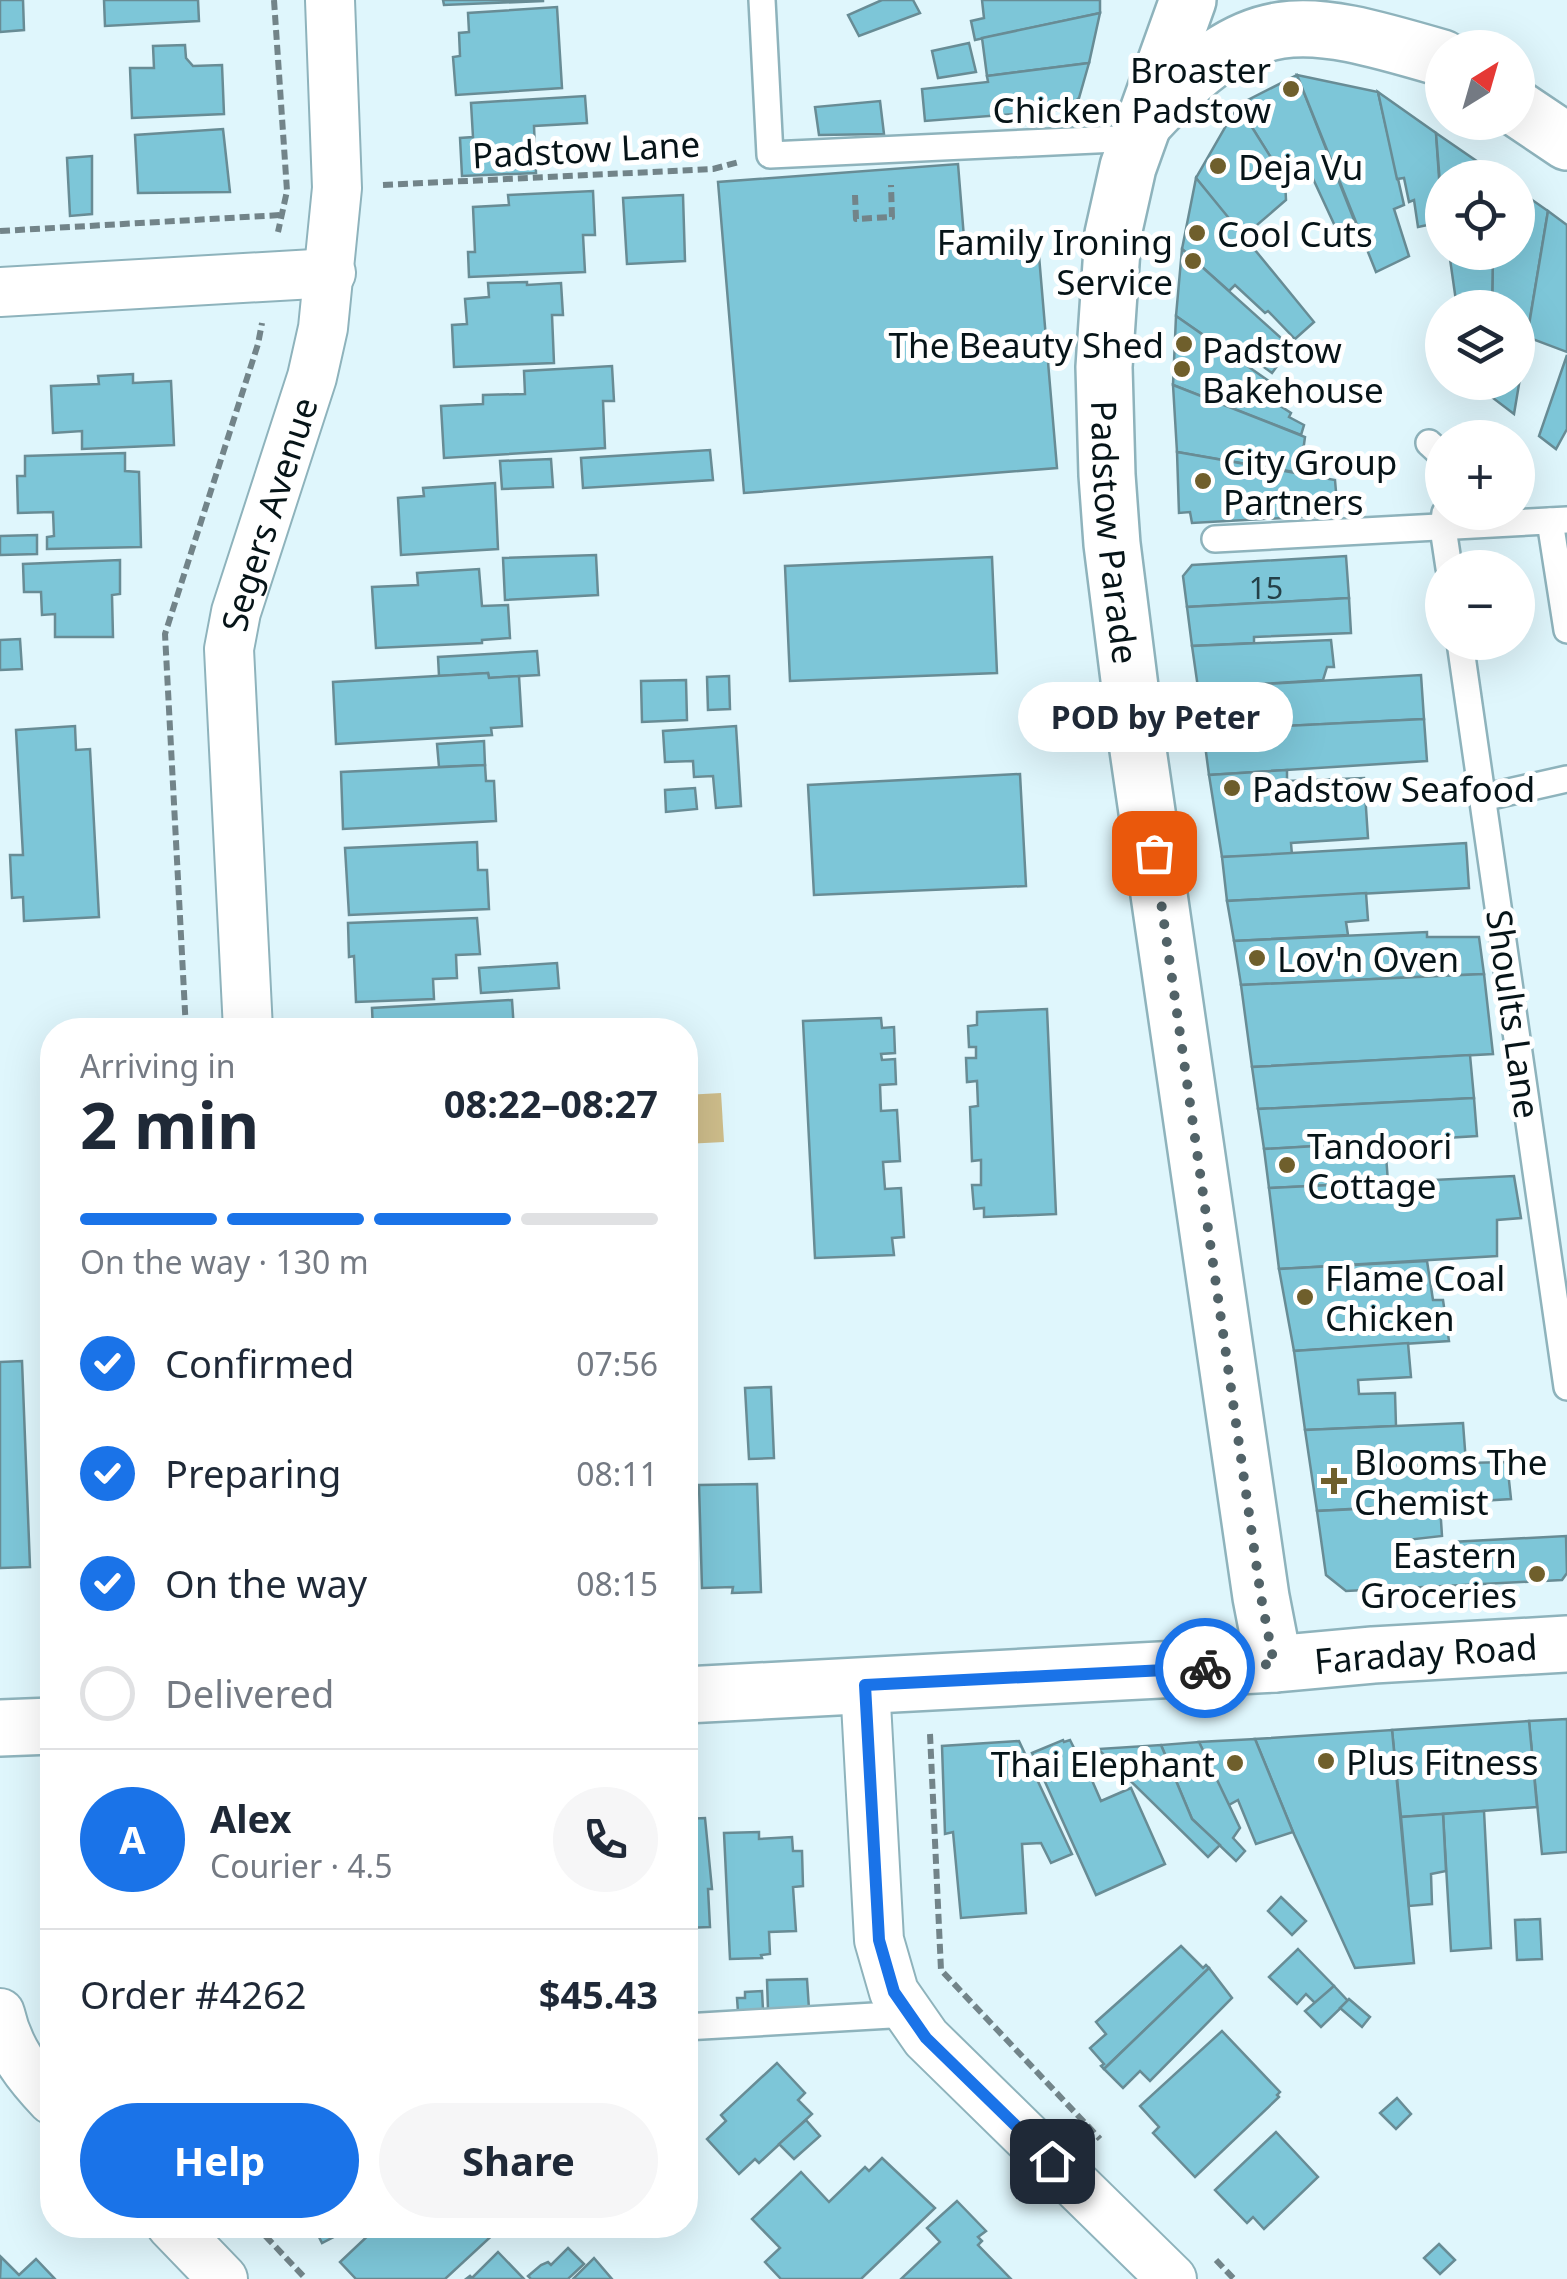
<!DOCTYPE html>
<meta charset="utf-8">
<style>
body{margin:0;font-family:"Noto Sans",sans-serif;background:#f6f6f7;color:#1f2937;height:100vh;display:flex;flex-direction:column;font-size:38px;white-space:nowrap}
*{box-sizing:border-box;margin:0}
p{font-size:32px;color:#747a83}
.icon{flex:none;width:55px;height:55px;fill:none;stroke:currentColor;stroke-width:2;stroke-linecap:round;stroke-linejoin:round}
.map{position:relative;flex:1;overflow:hidden}
.details{position:absolute;left:40px;top:1018px;width:658px;height:1220px;display:flex;flex-direction:column;background:#fff;border-radius:40px;box-shadow:0 10px 40px #0002}
.details>*{flex:none}
.needle{width:65px;rotate:37deg}
.fabs{position:absolute;left:1425px;top:30px;display:grid;gap:20px}
.fabs a{display:grid;place-items:center;width:110px;height:110px;border-radius:50%;background:#fff;box-shadow:0 10px 40px #0002;font-size:50px}
.pin{position:absolute;display:grid;place-items:center;width:85px;height:85px;color:#fff;margin:-42px;border-radius:20px;box-shadow:0 5px 15px #0006}
.courier{position:absolute;display:grid;place-items:center;width:100px;height:100px;margin:-50px;border:8px solid #1a73e8;border-radius:50%;background:#fff;color:#222;box-shadow:0 2px 12px #0007}
.bubble{position:absolute;height:70px;border-radius:35px;background:#fff;box-shadow:0 10px 40px #0002;font-size:32px;font-weight:700;line-height:70px;text-align:center}
.headline em{font-style:normal;font-weight:700}
.headline div{display:flex;flex-direction:column-reverse}
.headline{display:flex;align-items:center;justify-content:space-between;height:170px;padding:0 40px}
h1{font-size:65px;font-weight:700;line-height:75px}
.bar{display:grid;grid-template-columns:repeat(4,1fr);gap:15px 10px;align-content:center;height:120px;padding:0 40px}
.bar i{height:12px;border-radius:8px;background:#e0e1e3}
.bar .selected{background:#1a73e8}
.bar p{grid-column:span 4}
.line{display:flex;align-items:center;gap:25px;padding:0 40px;border-top:2px solid #e0e1e3}
.line div{flex:1}
.round{display:grid;place-items:center;flex:none;width:105px;height:105px;border-radius:52px;background:#f6f6f7}
ol{padding:0 40px;list-style:none}
li{display:flex;align-items:center;gap:30px;height:110px}
li p{margin-inline-start:auto}
li .icon{padding:10px;border-radius:50%;background:#1a73e8;color:#fff;stroke-width:4}
li:last-child{color:#747a83}
li i{width:55px;height:55px;border:5px solid #e0e1e3;border-radius:50%}
.cta{display:flex;gap:20px;margin-top:auto;padding:20px 40px}
.cta a{flex:1;height:115px;border-radius:60px;background:#1a73e8;color:#fff;font-size:40px;font-weight:700;line-height:115px;text-align:center}
.cta a+a{background:#f6f6f7;color:#1f2937}
.map>svg:first-child{display:block}
.green{fill:#cebd8b}
.building{fill:#7dc6d8;stroke:#688c95;stroke-width:2.5}
.lines{fill:none;stroke-linecap:round;stroke-linejoin:round}
.service-casing{stroke:#8eb3bc;stroke-width:30}
.minor-casing{stroke:#8eb3bc;stroke-width:52}
.tertiary-casing{stroke:#8eb3bc;stroke-width:60}
.secondary-casing{stroke:#8eb3bc;stroke-width:60}
.path{stroke:#728489;stroke-width:6;stroke-dasharray:10 5;stroke-linecap:butt}
.service{stroke:#fff;stroke-width:25}
.minor{stroke:#fff;stroke-width:48}
.tertiary{stroke:#fff;stroke-width:55}
.secondary{stroke:#fff;stroke-width:55}
.done{stroke:#526368;stroke-width:10;stroke-dasharray:0 18}
.route{stroke:#1a73e8;stroke-width:12}
.poi-dot{fill:#6f5f2c;stroke:#fff;stroke-width:4}
.labels{text-anchor:middle;dominant-baseline:central;stroke-width:10;stroke-linejoin:round;paint-order:stroke}
.number-label{font-size:30px;fill:#244048}
.poi-label{font-size:35px;fill:#061418;stroke:#fff;text-anchor:start}
.street-label{font-size:35px;fill:#061418;stroke:#fff}
</style>
<div class="map">
<svg width="1567" height="2279" viewBox="0 0 1567 2279">
<rect width="100%" height="100%" fill="#dff6fc"/>
<polygon class="green" points="721,1093 724,1142 685,1144 685,1095"/>
<g class="building">
<polygon points="0,0 23,0 24,30 0,32"/>
<polygon points="104,0 198,0 199,21 105,26"/>
<polygon points="443,0 543,0 543,1 444,5"/>
<polygon points="882,0 913,0 920,13 859,36 848,15"/>
<polygon points="982,0 1100,0 1100,13 975,40 971,21 984,18"/>
<polygon points="557,7 562,88 456,95 453,57 460,56 459,33 469,32 468,13"/>
<polygon points="1100,13 1089,63 987,76 982,38"/>
<polygon points="969,43 976,72 938,78 932,51"/>
<polygon points="185,45 186,58 193,66 222,65 224,114 132,118 130,68 154,68 153,46"/>
<polygon points="1089,63 1079,98 1065,110 925,121 922,89 988,82 987,76"/>
<polygon points="1297,75 1358,230 1341,239 1308,168 1285,180 1238,105"/>
<polygon points="1297,75 1378,92 1404,205 1394,209 1409,256 1376,272"/>
<polygon points="1378,92 1436,133 1442,222 1418,227 1414,200 1409,202 1404,178 1397,179"/>
<polygon points="585,96 587,123 534,126 536,173 462,176 460,138 473,137 471,103"/>
<polygon points="880,101 884,134 819,135 815,107"/>
<polygon points="1238,105 1285,180 1286,200 1243,237 1196,178"/>
<polygon points="223,129 230,192 138,193 135,135"/>
<polygon points="1436,133 1494,173 1494,178 1442,178 1442,209"/>
<polygon points="92,156 92,214 70,216 67,158"/>
<polygon points="958,164 965,250 1038,244 1057,468 744,493 718,182"/>
<polygon points="1196,178 1314,322 1295,339 1268,311 1265,313 1235,285 1229,291 1182,249"/>
<polygon points="1518,190 1548,211 1514,414 1489,395 1489,382 1518,382 1518,308 1492,308 1493,252 1518,252"/>
<polygon points="593,191 595,235 583,235 585,272 469,277 468,252 475,252 473,207 509,205 508,195"/>
<polygon points="683,195 685,261 627,264 623,198"/>
<polygon points="1548,211 1567,225 1567,352 1527,337"/>
<polygon points="1182,249 1291,347 1272,373 1246,354 1241,361 1176,316"/>
<polygon points="1449,252 1493,252 1492,308 1457,308"/>
<polygon points="527,282 527,285 561,283 563,315 552,315 554,363 454,367 452,325 467,324 465,299 489,297 488,283"/>
<polygon points="1176,316 1273,384 1265,396 1291,413 1289,417 1304,425 1301,435 1173,385"/>
<polygon points="1567,355 1567,429 1556,449 1539,436"/>
<polygon points="612,366 614,401 603,401 605,448 444,458 441,406 483,404 483,395 525,394 524,371"/>
<polygon points="133,374 133,383 171,381 174,445 82,449 82,431 53,433 51,386 99,384 98,376"/>
<polygon points="1173,385 1305,437 1300,473 1177,452"/>
<polygon points="710,450 713,480 583,488 581,458"/>
<polygon points="1177,452 1335,480 1338,515 1192,523 1190,512 1179,513"/>
<polygon points="125,453 125,471 139,472 141,547 47,549 47,537 54,536 53,512 18,513 17,476 25,476 25,456"/>
<polygon points="551,459 553,487 502,489 500,461"/>
<polygon points="495,483 498,549 401,555 398,498 424,496 423,488"/>
<polygon points="37,535 37,554 0,555 0,536"/>
<polygon points="596,555 598,595 505,600 503,558"/>
<polygon points="1346,556 1349,598 1187,607 1183,576 1192,565"/>
<polygon points="992,557 997,673 790,681 785,566"/>
<polygon points="120,560 120,594 112,595 113,637 55,637 55,614 42,615 41,592 24,592 23,564"/>
<polygon points="479,569 482,606 508,605 510,638 482,640 482,643 376,648 372,587 418,585 417,573"/>
<polygon points="1349,598 1351,633 1254,637 1254,643 1192,646 1187,607"/>
<polygon points="20,639 22,669 0,670 0,640"/>
<polygon points="1331,640 1334,667 1327,667 1323,680 1198,688 1192,646"/>
<polygon points="537,651 539,675 489,678 488,673 439,676 438,657"/>
<polygon points="488,673 489,678 519,676 522,726 491,728 492,735 336,744 333,682"/>
<polygon points="1421,675 1424,719 1203,730 1198,688"/>
<polygon points="729,676 730,709 708,710 707,677"/>
<polygon points="686,680 687,720 642,722 641,681"/>
<polygon points="1424,719 1427,761 1209,775 1203,730"/>
<polygon points="75,726 76,750 90,749 99,917 24,921 23,897 12,898 10,855 23,855 16,730"/>
<polygon points="736,726 741,806 716,808 713,776 694,777 693,761 665,762 663,731"/>
<polygon points="484,741 485,765 439,767 437,744"/>
<polygon points="485,765 486,781 494,781 496,821 343,829 341,772"/>
<polygon points="1287,770 1287,781 1364,778 1368,838 1291,843 1292,855 1222,857 1209,775"/>
<polygon points="1020,774 1026,886 814,895 808,785"/>
<polygon points="695,788 697,809 666,812 665,790"/>
<polygon points="477,842 478,870 487,870 489,909 349,915 345,848"/>
<polygon points="1466,843 1469,888 1227,901 1222,857"/>
<polygon points="1366,893 1368,920 1346,922 1348,935 1234,941 1227,901"/>
<polygon points="477,918 480,954 456,955 457,978 433,979 434,999 356,1002 354,956 349,957 348,923"/>
<polygon points="1427,932 1427,937 1479,937 1484,974 1241,985 1234,941"/>
<polygon points="557,963 559,988 481,993 479,968"/>
<polygon points="1484,974 1493,1054 1252,1067 1241,985"/>
<polygon points="512,1000 514,1030 373,1030 372,1008"/>
<polygon points="1047,1009 1056,1214 984,1217 984,1208 974,1209 972,1185 981,1185 981,1160 972,1161 970,1107 978,1106 977,1081 967,1082 966,1058 976,1058 976,1047 969,1047 968,1026 977,1025 977,1012"/>
<polygon points="881,1018 882,1028 894,1027 895,1053 881,1054 882,1060 895,1059 896,1084 880,1085 881,1111 897,1110 900,1161 883,1162 885,1189 901,1188 904,1237 892,1238 894,1255 815,1258 803,1021"/>
<polygon points="1470,1055 1474,1098 1258,1109 1252,1067"/>
<polygon points="1474,1098 1477,1136 1264,1149 1258,1109"/>
<polygon points="1385,1142 1388,1182 1269,1188 1264,1149"/>
<polygon points="1514,1176 1521,1218 1497,1220 1497,1256 1279,1269 1269,1188"/>
<polygon points="1427,1261 1433,1300 1443,1300 1449,1341 1294,1351 1279,1269"/>
<polygon points="1408,1343 1411,1377 1358,1380 1359,1394 1395,1393 1396,1426 1305,1430 1294,1351"/>
<polygon points="22,1361 30,1567 0,1568 0,1362"/>
<polygon points="771,1387 774,1458 749,1459 745,1388"/>
<polygon points="1463,1423 1466,1463 1507,1462 1511,1499 1317,1511 1305,1430"/>
<polygon points="685,1481 688,1481 691,1587 685,1587"/>
<polygon points="757,1484 761,1592 732,1593 733,1587 702,1588 699,1485"/>
<polygon points="1440,1505 1442,1536 1397,1541 1397,1554 1452,1551 1451,1542 1566,1536 1567,1573 1562,1580 1346,1591 1326,1575 1317,1511"/>
<polygon points="1567,1719 1567,1852 1542,1854 1529,1721"/>
<polygon points="1529,1721 1537,1807 1401,1817 1392,1730"/>
<polygon points="1392,1730 1414,1963 1355,1968 1293,1832 1255,1739"/>
<polygon points="1255,1739 1293,1832 1256,1844 1238,1800 1227,1806 1199,1742"/>
<polygon points="1063,1740 1064,1742 1070,1740 1078,1756 1081,1755 1101,1801 1131,1788 1165,1864 1096,1895 1032,1753"/>
<polygon points="1019,1741 1072,1854 1051,1863 1041,1843 1022,1844 1026,1913 961,1918 953,1832 945,1834 942,1746"/>
<polygon points="1199,1742 1240,1828 1233,1838 1245,1851 1236,1861 1192,1819 1161,1745"/>
<polygon points="1161,1745 1192,1819 1220,1845 1208,1857 1098,1749"/>
<polygon points="1484,1811 1491,1948 1451,1951 1443,1814"/>
<polygon points="1443,1814 1446,1871 1431,1874 1432,1904 1409,1906 1401,1817"/>
<polygon points="705,1818 712,1889 708,1889 710,1927 685,1928 685,1819"/>
<polygon points="759,1832 759,1839 792,1837 793,1851 802,1851 803,1886 793,1887 796,1931 769,1932 770,1954 761,1955 762,1958 730,1959 724,1833"/>
<polygon points="1281,1897 1306,1921 1292,1935 1268,1911"/>
<polygon points="1540,1919 1542,1959 1517,1960 1515,1920"/>
<polygon points="1181,1946 1203,1968 1206,1965 1209,1968 1104,2069 1101,2066 1104,2064 1090,2048 1106,2034 1096,2022"/>
<polygon points="1298,1949 1334,1986 1316,2004 1306,1994 1297,2004 1269,1977"/>
<polygon points="1209,1968 1232,1998 1150,2081 1140,2071 1123,2088 1104,2069"/>
<polygon points="807,1979 809,2009 768,2010 767,1980"/>
<polygon points="1334,1986 1348,2001 1321,2027 1305,2011"/>
<polygon points="762,1991 763,2010 738,2012 737,1998 745,1998 745,1992"/>
<polygon points="1349,1999 1370,2017 1362,2027 1340,2008"/>
<polygon points="1222,2031 1280,2092 1277,2095 1279,2097 1195,2177 1153,2133 1159,2127 1140,2106"/>
<polygon points="777,2063 805,2093 798,2100 812,2114 759,2163 755,2159 739,2174 707,2139 726,2121 721,2115"/>
<polygon points="1397,2098 1411,2114 1396,2129 1380,2113"/>
<polygon points="806,2120 820,2136 794,2159 779,2144"/>
<polygon points="1276,2132 1318,2177 1264,2229 1253,2217 1247,2223 1215,2190"/>
<polygon points="882,2158 935,2208 861,2279 781,2279 765,2262 780,2248 752,2219 801,2172 829,2202 865,2167 869,2171"/>
<polygon points="957,2201 986,2231 978,2237 982,2241 978,2245 1011,2279 901,2279 940,2242 927,2228"/>
<polygon points="313,2225 357,2225 322,2243"/>
<polygon points="390,2225 493,2225 498,2230 445,2279 356,2279 340,2262 375,2229 380,2234"/>
<polygon points="1439,2244 1455,2260 1440,2274 1424,2258"/>
<polygon points="568,2248 584,2264 568,2279 531,2279 528,2276 541,2265 548,2262 551,2265"/>
<polygon points="498,2252 524,2279 466,2279 470,2276 472,2278"/>
<polygon points="1,2257 19,2275 36,2259 55,2279 0,2279"/>
<polygon points="594,2258 612,2279 573,2279"/>
</g>
<g class="lines">
<g class="service-casing">
<g id="service">
<polyline points="762,0 770,155 1138,138"/>
<polyline points="1429,443 1442,455"/>
<polyline points="1445,513 1443,528 1449,568"/>
<polyline points="1550,521 1567,630"/>
<polyline points="1215,539 1567,520"/>
<polyline points="1460,642 1567,1387"/>
<polyline points="1482,798 1567,779"/>
<polyline points="685,2027 908,2014"/>
</g>
</g>
<g class="minor-casing">
<g id="minor">
<polyline points="0,292 331,273"/>
<path id="s1" d="M248 1030 229 649 236 612 312 377 323 328 337 188 330 0"/>
<polyline points="865,1685 879,1940 894,1992 926,2038 1172,2279"/>
<path d="M0 2013C8 2049 27 2074 52 2100"/>
<polyline points="171,2225 223,2279"/>
</g>
</g>
<g class="tertiary-casing">
<g id="tertiary">
<path id="s2" d="M1188 0 1128 167 1113 234 1104 367 1107 475 1112 544 1137 743 1261 1597 1274 1664"/>
</g>
</g>
<g class="secondary-casing">
<g id="secondary">
<polyline points="1518,109 1567,142"/>
<path d="M1145 122C1254 5 1298 16 1442 58"/>
<path id="s3" d="M685 1695 1274 1664 1373 1655 1567 1644"/>
<polyline points="0,1728 52,1726"/>
</g>
</g>
<g class="path">
<polyline points="274,0 287,191 278,232"/>
<polyline points="383,185 713,169 739,162"/>
<polyline points="855,195 856,219 892,217 891,185"/>
<polyline points="0,231 281,215"/>
<polyline points="186,1030 165,634 258,344 262,323"/>
<polyline points="930,1734 941,1970 1100,2139"/>
<polyline points="45,1789 52,1928"/>
<polyline points="255,2225 306,2279"/>
<polyline points="1216,2260 1234,2279"/>
</g>
<use href="#service" class="service"/>
<use href="#minor" class="minor"/>
<use href="#tertiary" class="tertiary"/>
<use href="#secondary" class="secondary"/>
</g>
<g class="lines">
<polyline class="done" points="1154,853 1261,1597 1274,1664 1205,1668"/>
<polyline class="route" points="1052,2161 926,2038 894,1992 879,1940 865,1685 1205,1668"/>
</g>
<g class="poi-dot">
<circle cx="1291" cy="89" r="10"/>
<circle cx="1218" cy="166" r="10"/>
<circle cx="1197" cy="233" r="10"/>
<circle cx="1193" cy="261" r="10"/>
<circle cx="1184" cy="344" r="10"/>
<circle cx="1182" cy="369" r="10"/>
<circle cx="1203" cy="481" r="10"/>
<circle cx="1232" cy="788" r="10"/>
<circle cx="1257" cy="958" r="10"/>
<circle cx="1287" cy="1165" r="10"/>
<circle cx="1305" cy="1297" r="10"/>
<path d="M1329 1466h10v10h10v10h-10v10h-10v-10h-10v-10h10z"/>
<circle cx="1537" cy="1574" r="10"/>
<circle cx="1326" cy="1761" r="10"/>
<circle cx="1235" cy="1763" r="10"/>
</g>
<g class="labels">
<g class="number-label">
<text x="1266" y="587">15</text>
</g>
<g class="poi-label">
<text x="1271" y="69" text-anchor="end">Broaster<tspan x="1271" dy="40">Chicken Padstow</tspan></text>
<text x="1238" y="166">Deja Vu</text>
<text x="1217" y="233">Cool Cuts</text>
<text x="1173" y="241" text-anchor="end">Family Ironing<tspan x="1173" dy="40">Service</tspan></text>
<text x="1164" y="344" text-anchor="end">The Beauty Shed</text>
<text x="1202" y="349">Padstow<tspan x="1202" dy="40">Bakehouse</tspan></text>
<text x="1223" y="461">City Group<tspan x="1223" dy="40">Partners</tspan></text>
<text x="1252" y="788">Padstow Seafood</text>
<text x="1277" y="958">Lov'n Oven</text>
<text x="1307" y="1145">Tandoori<tspan x="1307" dy="40">Cottage</tspan></text>
<text x="1325" y="1277">Flame Coal<tspan x="1325" dy="40">Chicken</tspan></text>
<text x="1354" y="1461">Blooms The<tspan x="1354" dy="40">Chemist</tspan></text>
<text x="1517" y="1554" text-anchor="end">Eastern<tspan x="1517" dy="40">Groceries</tspan></text>
<text x="1346" y="1761">Plus Fitness</text>
<text x="1215" y="1763" text-anchor="end">Thai Elephant</text>
</g>
<g class="street-label">
<text transform="translate(586 149) rotate(-3)">Padstow Lane</text>
<text stroke="none"><textPath href="#s1" startOffset="522">Segers Avenue</textPath></text>
<text stroke="none"><textPath href="#s2" startOffset="545">Padstow Parade</textPath></text>
<text transform="translate(1514 1014) rotate(82)">Shoults Lane</text>
<text stroke="none"><textPath href="#s3" startOffset="742">Faraday Road</textPath></text>
</g>
</g>
</svg>
<div class="fabs">
<a><svg class="needle" viewBox="-14 -14 28 28"><path d="M0-13l5 13h-10z" fill="#e53935"/><path d="M0 13l5-13h-10z" fill="#747a83"/></svg></a>
<a><svg class="icon" aria-label="locate" viewBox="0 0 24 24"><circle cx="12" cy="12" r="6"/><path d="M12 2v4M12 18v4M2 12h4M18 12h4"/></svg></a>
<a><svg class="icon" aria-label="layers" viewBox="0 0 24 24"><path d="M12 4l9 5-9 5-9-5zM3 14l9 5 9-5"/></svg></a>
<a>+</a>
<a>−</a>
</div>
<div class="pin" style="left:1154px;top:853px;background:#ea580c"><svg class="icon" aria-label="bag" viewBox="0 0 24 24"><path d="M5 8h14l-1 12H6zM9 8a3 3 0 0 1 6 0"/></svg></div>
<div class="pin" style="left:1052px;top:2161px;background:#1f2937"><svg class="icon" aria-label="home" viewBox="0 0 24 24"><path d="M3 11l9-7 9 7M6 9v11h12V9"/></svg></div>
<div class="courier" style="left:1205px;top:1668px"><svg class="icon" aria-label="bike" viewBox="0 0 24 24"><circle cx="6" cy="16" r="4"/><circle cx="18" cy="16" r="4"/><path d="M6 16l4-8h5l3 8M10 8l3 8H6M13 5h3"/></svg></div>
<div class="bubble" style="left:1018px;top:682px;width:275px">POD by Peter</div>
<section class="details">
<div class="headline"><div><h1>2 min</h1><p>Arriving in</p></div><em>08:22–08:27</em></div>
<div class="bar"><i class="selected"></i><i class="selected"></i><i class="selected"></i><i></i><p>On the way · 130 m</p></div>
<ol>
<li><svg class="icon" aria-label="check" viewBox="0 0 24 24"><path d="M5 12l5 5 9-10"/></svg>Confirmed<p>07:56</p></li>
<li><svg class="icon" aria-label="check" viewBox="0 0 24 24"><path d="M5 12l5 5 9-10"/></svg>Preparing<p>08:11</p></li>
<li><svg class="icon" aria-label="check" viewBox="0 0 24 24"><path d="M5 12l5 5 9-10"/></svg>On the way<p>08:15</p></li>
<li><i></i>Delivered</li>
</ol>
<div class="line" style="height:180px"><b class="round" style="background:#1a73e8;color:#fff">A</b><div><b>Alex</b><p>Courier · 4.5</p></div><a class="round"><svg class="icon" aria-label="phone" viewBox="0 0 24 24"><path d="M5 4h4l2 5-3 2q2 4 5 5l2-3 5 2v4C11 20 4 13 5 4z"/></svg></a></div>
<div class="line" style="height:130px"><div>Order #4262</div><b>$45.43</b></div>
<div class="cta"><a>Help</a><a>Share</a></div>
</section>
</div>
